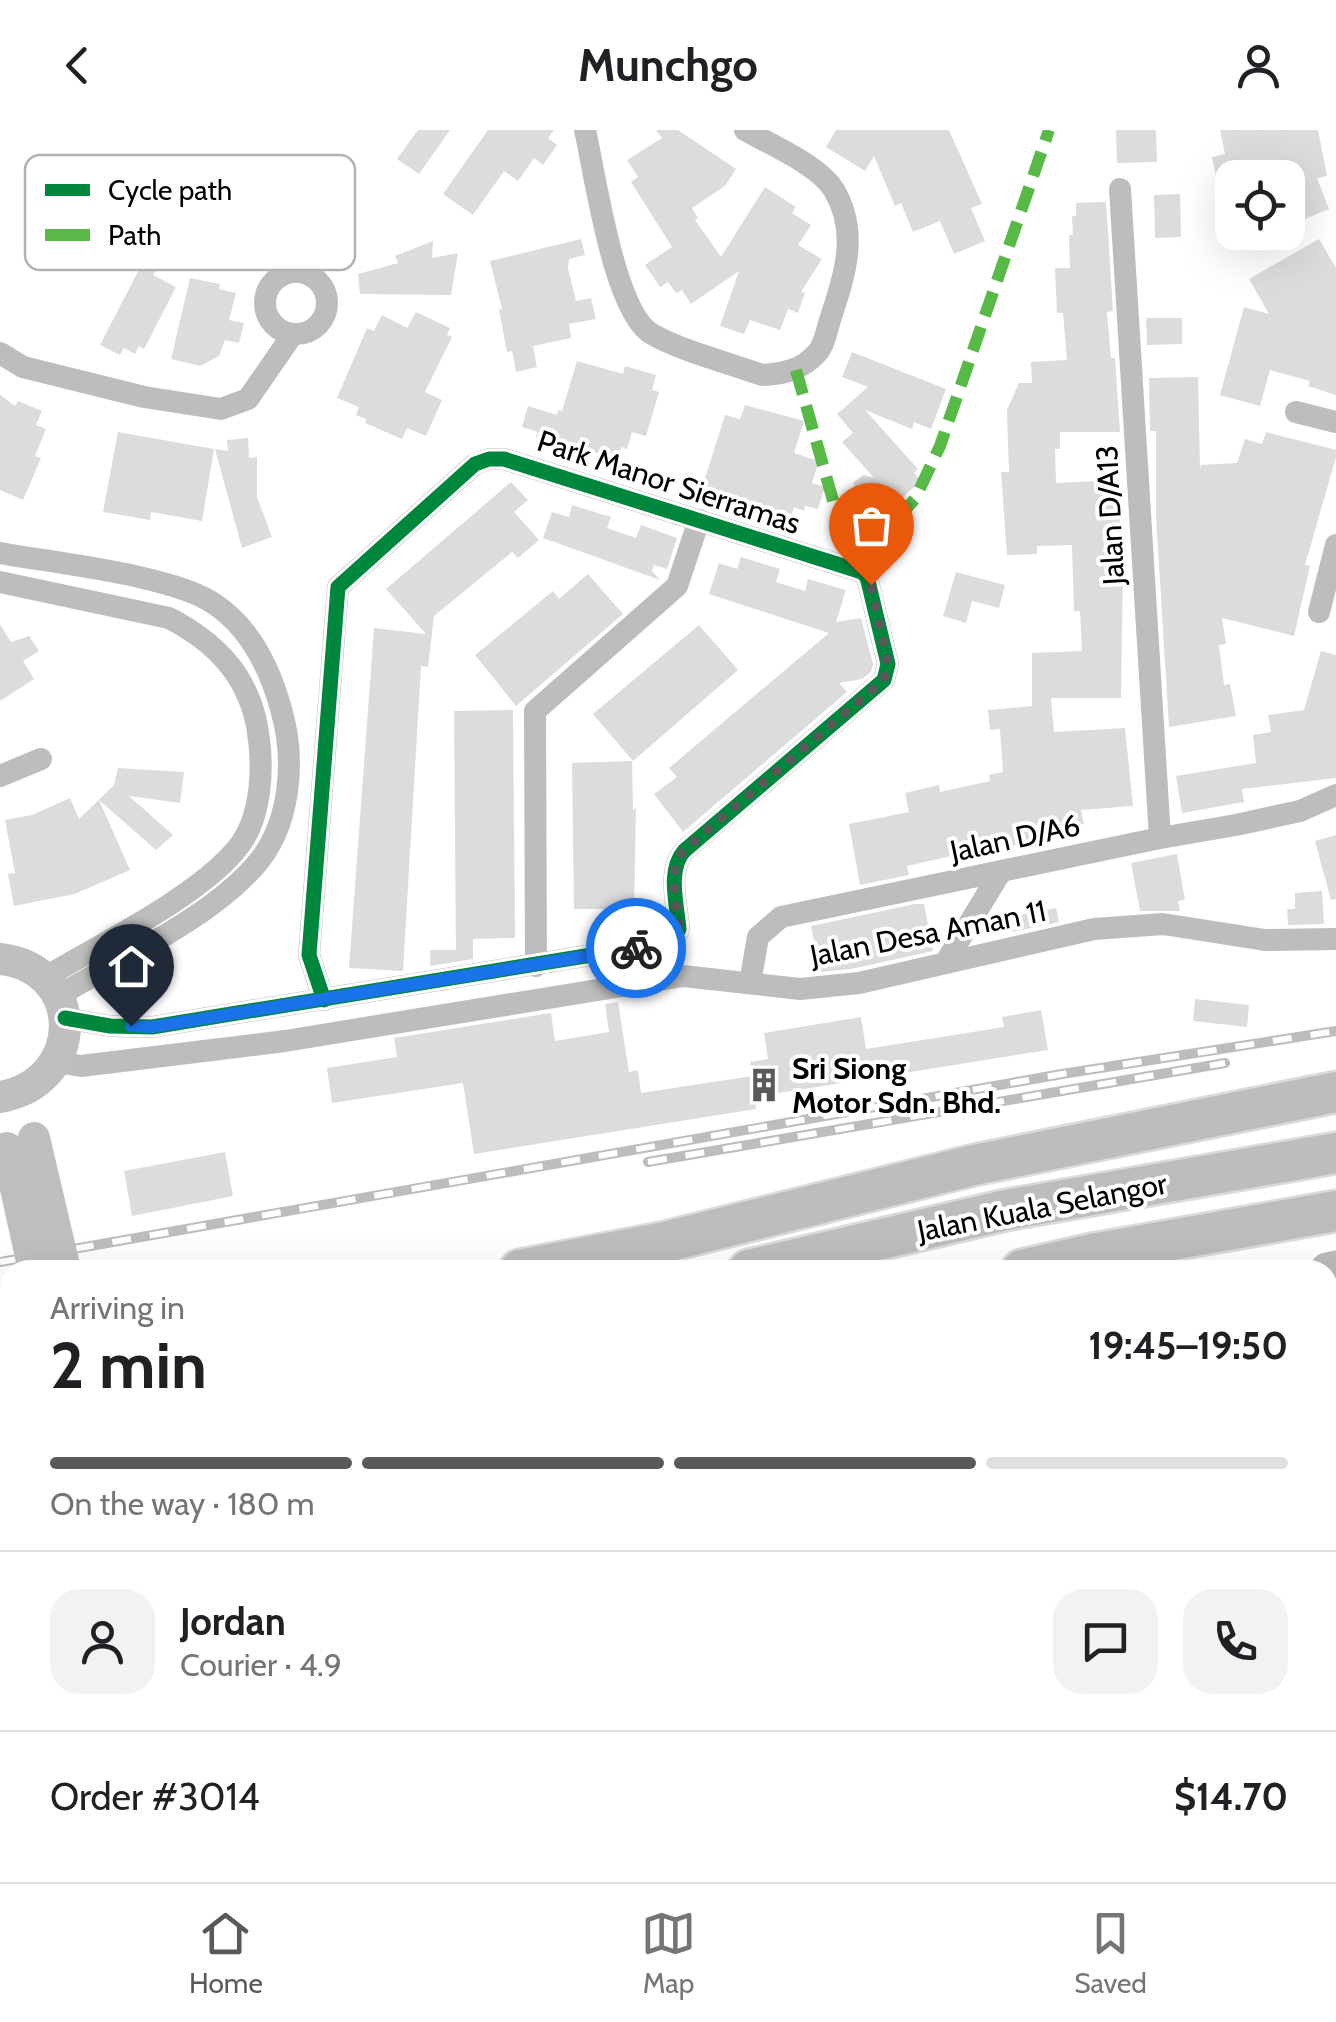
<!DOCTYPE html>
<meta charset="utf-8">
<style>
body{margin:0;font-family:Cabin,sans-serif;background:#f2f2f2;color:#202124;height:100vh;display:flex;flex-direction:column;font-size:38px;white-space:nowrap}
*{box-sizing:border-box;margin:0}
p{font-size:32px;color:#757577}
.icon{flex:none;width:55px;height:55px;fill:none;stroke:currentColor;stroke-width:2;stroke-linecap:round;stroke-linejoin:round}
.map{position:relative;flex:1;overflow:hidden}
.side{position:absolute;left:0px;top:1130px;width:1338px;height:622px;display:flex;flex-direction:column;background:#fff;border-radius:30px 30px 0 0;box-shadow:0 10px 40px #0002}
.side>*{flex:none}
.controls{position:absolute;left:1215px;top:30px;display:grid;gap:20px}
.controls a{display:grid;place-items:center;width:90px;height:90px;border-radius:20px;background:#fff;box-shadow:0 10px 40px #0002;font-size:50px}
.pin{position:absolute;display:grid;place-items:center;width:85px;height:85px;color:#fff;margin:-102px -42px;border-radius:50% 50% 50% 0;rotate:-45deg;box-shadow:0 0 10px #0007}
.pin .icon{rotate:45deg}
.courier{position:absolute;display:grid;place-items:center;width:100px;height:100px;margin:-50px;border:8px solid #1a73e8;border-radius:50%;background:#fff;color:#222;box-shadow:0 2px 12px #0007}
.headline em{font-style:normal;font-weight:700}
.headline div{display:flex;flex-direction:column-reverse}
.headline{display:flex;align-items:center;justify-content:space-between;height:170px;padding:0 50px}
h1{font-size:65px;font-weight:700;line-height:75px}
.bar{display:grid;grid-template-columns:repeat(4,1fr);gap:15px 10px;align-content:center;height:120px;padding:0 50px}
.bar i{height:12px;border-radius:8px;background:#e0e0e0}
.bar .current{background:#595959}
.bar p{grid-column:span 4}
.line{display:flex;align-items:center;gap:25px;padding:0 50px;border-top:2px solid #e0e0e0}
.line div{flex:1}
.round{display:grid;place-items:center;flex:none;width:105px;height:105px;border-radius:30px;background:#f2f2f2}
header{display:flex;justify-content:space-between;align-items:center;height:130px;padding:0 50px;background:#fff;font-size:45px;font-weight:700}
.dock{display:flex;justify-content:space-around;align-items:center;height:140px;border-top:2px solid #e0e0e0;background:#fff;font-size:28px;color:#757577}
.dock a{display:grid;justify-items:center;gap:5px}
.dock .current{color:#595959}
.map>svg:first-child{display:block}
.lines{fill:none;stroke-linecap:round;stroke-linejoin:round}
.stream{stroke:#bababa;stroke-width:6}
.river{stroke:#bababa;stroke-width:35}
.building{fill:#dcdcdc}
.highway-casing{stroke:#dbdbdb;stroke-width:45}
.street{stroke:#bdbdbd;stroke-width:22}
.secondary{stroke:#bfbfbf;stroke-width:32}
.highway{stroke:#bdbdbd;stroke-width:40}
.rail-casing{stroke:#bdbdbd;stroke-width:10}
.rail{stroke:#fff;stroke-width:6;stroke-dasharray:19;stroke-linecap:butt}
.secondary-bridge{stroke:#bfbfbf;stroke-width:32}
.quiet{stroke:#58b947;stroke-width:12;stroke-dasharray:25 12;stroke-linecap:butt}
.cycleway-casing{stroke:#fff;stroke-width:21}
.cycleway{stroke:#00873e;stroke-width:15}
.done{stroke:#595959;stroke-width:10;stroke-dasharray:0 18}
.route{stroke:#1a73e8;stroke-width:12}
.labels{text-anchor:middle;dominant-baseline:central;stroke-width:8;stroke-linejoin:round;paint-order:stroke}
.street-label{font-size:30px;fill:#000;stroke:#fff}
.poi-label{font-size:30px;font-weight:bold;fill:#000;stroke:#fff;text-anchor:start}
.key{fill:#fff;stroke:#b2b2b2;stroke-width:2.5}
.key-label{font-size:28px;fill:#000}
</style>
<header><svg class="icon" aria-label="back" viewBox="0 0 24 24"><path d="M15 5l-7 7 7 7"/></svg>Munchgo<svg class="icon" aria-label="person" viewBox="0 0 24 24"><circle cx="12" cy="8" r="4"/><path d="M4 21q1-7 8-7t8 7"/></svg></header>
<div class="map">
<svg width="1336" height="1752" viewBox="0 0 1336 1752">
<rect width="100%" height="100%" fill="#fff"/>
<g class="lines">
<polyline class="stream" points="0,1666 10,1661"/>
<g class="river">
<polyline points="1327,1140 1336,1138"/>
<polyline points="0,1432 10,1430"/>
</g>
</g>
<g class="building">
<polygon points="418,0 450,0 419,44 397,29"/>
<polygon points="488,0 554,0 548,8 557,15 543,35 534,28 518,51 504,41 473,85 443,64"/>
<polygon points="656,0 678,0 736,39 725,56 692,78 698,88 695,90 721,127 765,57 796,77 792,83 811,95 798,115 822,129 801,162 805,163 798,183 788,179 780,200 750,190 744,204 720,196 739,141 691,174 682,160 676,163 668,152 660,157 645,135 672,117 631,52 638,47 627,30 662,8"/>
<polygon points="836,0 949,0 982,74 971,78 985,111 954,124 940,91 913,102 901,73 895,76 874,26 865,41 826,17"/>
<polygon points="1116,0 1156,0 1157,32 1117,33"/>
<polygon points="1220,0 1318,0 1327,46 1317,48 1329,79 1288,96 1288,48 1232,48 1232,90 1225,91 1212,27 1225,24"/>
<polygon points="1180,64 1181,107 1155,108 1154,65"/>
<polygon points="1106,72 1113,181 1107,182 1111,228 1115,228 1120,302 1060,302 1060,319 1055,319 1056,353 1119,350 1120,398 1111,399 1113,437 1123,437 1121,568 1051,568 1054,602 1125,598 1133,676 1081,680 1084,694 1043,702 1044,708 961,728 960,724 907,736 909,745 860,755 849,694 909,682 905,663 939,655 940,662 990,651 989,645 1003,642 1000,599 990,600 988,580 1032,576 1032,523 1082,521 1080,481 1074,481 1072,415 1037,416 1037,424 1007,425 1001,342 1009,342 1007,280 1019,253 1032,253 1031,232 1067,230 1063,183 1057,183 1055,138 1070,138 1069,105 1073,105 1072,86 1076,86 1076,73"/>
<polygon points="581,109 585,125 569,129 568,138 576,171 591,168 596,189 569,194 571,208 533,216 537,237 516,242 512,221 507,222 499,180 502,179 490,131"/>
<polygon points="1319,109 1336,138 1336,265 1308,256 1310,251 1270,240 1260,276 1220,265 1244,177 1269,184 1249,149"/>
<polygon points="433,111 432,128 458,123 451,165 360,164 358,144 398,133 395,126"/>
<polygon points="145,128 158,135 153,145 176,157 144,219 139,216 135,224 124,218 120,225 100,215"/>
<polygon points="190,148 220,154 219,159 236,163 229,190 244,193 239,213 225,210 219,226 200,236 171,229"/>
<polygon points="416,182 450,198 447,205 452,207 425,262 442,270 426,306 407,298 402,309 365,293 366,289 356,285 359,277 337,268 367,198 374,201 382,185 407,198"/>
<polygon points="1146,188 1182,188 1182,214 1147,215"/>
<polygon points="852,222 946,259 931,299 914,292 912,299 865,280 918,339 914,343 921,351 896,373 886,361 871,374 853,353 863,345 874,348 842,312 853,303 837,284 868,257 842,247"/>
<polygon points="577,231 623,244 625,236 656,245 652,260 659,262 646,306 632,302 627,319 621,317 618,329 536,307 538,302 522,297 528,276 557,285 558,280 562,281"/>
<polygon points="1198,247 1200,339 1201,335 1237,333 1245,309 1262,314 1266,302 1336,320 1336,327 1305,435 1310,436 1294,506 1222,488 1226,514 1219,515 1224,555 1230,554 1236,586 1169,597 1156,387 1156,301 1150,301 1149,248"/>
<polygon points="0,265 15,276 18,271 42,281 36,295 46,299 35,326 41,328 23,370 0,360"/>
<polygon points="745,275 804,291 794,323 819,331 812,353 825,357 818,379 805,376 804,381 794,377 792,384 702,358 725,285 740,289"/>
<polygon points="118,302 214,319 202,391 151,382 150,390 103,382"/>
<polygon points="248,308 249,328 257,327 257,367 272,407 242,418 215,319 228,321 227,310"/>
<polygon points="511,352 528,370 514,382 539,410 518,428 512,422 434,486 428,537 421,536 403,841 349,838 374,498 426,504 386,459"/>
<polygon points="572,375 611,387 607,398 636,408 641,395 677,408 667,439 654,435 652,441 660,450 543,408 552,382 569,387"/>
<polygon points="741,427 780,439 776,452 805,461 808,449 846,460 836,492 861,488 873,534 871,542 862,549 839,553 847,562 683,702 654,664 677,647 669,638 829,503 709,464 719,433 737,439"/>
<polygon points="956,442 1005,455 999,478 972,471 966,493 943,486"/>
<polygon points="588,444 623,484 516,576 475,525 553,461 559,469"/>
<polygon points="0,494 11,512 29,506 39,521 23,531 34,549 0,571"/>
<polygon points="699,495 738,540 633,631 593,584"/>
<polygon points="1321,521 1336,525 1336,648 1242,659 1244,672 1182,683 1176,646 1256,633 1253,605 1271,602 1268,585 1304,580"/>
<polygon points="513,580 515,808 473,809 473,829 430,836 430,820 456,820 454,581"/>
<polygon points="632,631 633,680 636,678 634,779 574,779 572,633"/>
<polygon points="118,638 184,642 180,673 129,666 173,705 156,720 99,670 130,740 75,764 14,776 8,744 15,743 5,690 32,685 70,668 79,689 114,655"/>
<polygon points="1336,705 1336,769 1331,770 1315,711"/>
<polygon points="1177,724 1185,770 1178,771 1180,781 1140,781 1131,733"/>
<polygon points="1322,761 1324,794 1288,795 1287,779 1295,779 1295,763"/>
<polygon points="915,774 924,774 933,821 851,839 820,842 811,796"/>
<polygon points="1056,778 1059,792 1013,802 1010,787"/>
<polygon points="1195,869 1249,875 1247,897 1193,891"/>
<polygon points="618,872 629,942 638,940 641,963 752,946 750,932 768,929 764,903 861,887 866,919 1004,897 1002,887 1041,880 1048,920 754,967 756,979 474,1024 463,953 332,973 327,938 397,927 394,908 551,883 555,911 609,902 605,874"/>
<polygon points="225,1022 233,1066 132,1086 124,1041"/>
</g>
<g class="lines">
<g class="highway-casing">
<g id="highway">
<polyline points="520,1140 665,1112 974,1035 1336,962"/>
<polyline points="749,1140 1006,1080 1336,1023"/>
<polyline points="1022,1140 1092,1124 1336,1081"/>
<polyline points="0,1258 10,1256"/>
<polyline points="0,1332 10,1330"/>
<polyline points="0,1529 10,1524"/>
<polyline points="0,1563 10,1558"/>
<polyline points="0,1610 10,1606"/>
<polyline points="320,1742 324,1752"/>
</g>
</g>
<g class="street">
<path d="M585 0C595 44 614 183 652 204 681 221 729 233 762 245 783 244 802 240 817 223 825 215 827 198 831 187 845 144 859 102 834 60 819 35 771 15 745 0"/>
<polyline points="1120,59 1160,708"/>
<circle cx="296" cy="173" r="31"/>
<polyline points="0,223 23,237 144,267 221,279 248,269 293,204"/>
<polyline points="1296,282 1336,292"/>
<path d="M0 423C54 433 171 445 213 473 250 497 270 539 281 579 296 630 291 696 254 737 205 791 120 829 58 866"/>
<path d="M0 452 169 488C215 512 247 544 257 596 264 635 263 690 235 721 195 768 99 815 44 848"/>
<polyline points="1319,482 1336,415"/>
<polyline points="0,646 41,629"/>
<polyline points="947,830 1000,743"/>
<polyline points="536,836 535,581 677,456 699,390"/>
<polyline points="750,853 758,807 781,787 1160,708 1236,695 1300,681 1336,665"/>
<path d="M65 888 110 896 152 897 665 813 675 807 679 799C677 774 667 741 684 721L884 550 888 534 867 447 862 442 504 329H489L475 334 338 457 309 825 324 870"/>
<polyline points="57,932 81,936 285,911 683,846 800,859 859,853 1094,799 1163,794 1265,810 1336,809"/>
<polyline points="1328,1345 1336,1343"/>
<polyline points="1328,1535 1336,1534"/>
<polyline points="1328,1708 1336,1713"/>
<polyline points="268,1742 273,1752"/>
<polyline points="356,1742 361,1752"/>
<polyline points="566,1742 570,1752"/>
<polyline points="769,1742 774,1752"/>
<polyline points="95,1752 114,1742"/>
<polyline points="1253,1752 1285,1746 1291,1752"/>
</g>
<path class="secondary" d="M0 829C87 839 86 952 0 967"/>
<use href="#highway" class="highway"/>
<g class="rail-casing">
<g id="rail">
<polyline points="648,1032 1225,933"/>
<polyline points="0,1132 1062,944 1336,901"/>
<polyline points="1328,1251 1336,1249"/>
<polyline points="1328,1297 1336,1295"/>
<polyline points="0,1470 10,1472"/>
</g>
</g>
<use href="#rail" class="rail"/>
<g class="secondary-bridge">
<polyline points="34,1008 65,1140"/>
<polyline points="7,1018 34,1140"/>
</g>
<polyline class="quiet" points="796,240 836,381 851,400 862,404 895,391 915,369 940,316 1049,0"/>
<g class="cycleway-casing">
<path id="cycleway" d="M65 888 110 896 152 897 665 813 675 807 679 799C677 774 667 741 684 721L884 550 888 534 867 447 862 442 504 329H489L475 334 338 457 309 825 324 870"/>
</g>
<use href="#cycleway" class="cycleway"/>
</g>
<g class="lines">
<path class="done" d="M636 818C653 815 670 815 679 799 677 774 667 741 684 720L884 550 888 534 871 455"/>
<polyline class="route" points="131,896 152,897 636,818"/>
</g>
<defs>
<g id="building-bare" transform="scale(2.7)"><path d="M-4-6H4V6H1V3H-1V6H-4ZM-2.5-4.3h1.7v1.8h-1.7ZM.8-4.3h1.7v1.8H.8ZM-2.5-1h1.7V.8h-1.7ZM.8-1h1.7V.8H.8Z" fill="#595959" stroke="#fff" stroke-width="2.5" paint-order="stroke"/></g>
</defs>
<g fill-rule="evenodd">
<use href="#building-bare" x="764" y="955"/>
</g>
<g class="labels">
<g class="street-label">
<text transform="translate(669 352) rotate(18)">Park Manor Sierramas</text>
<text transform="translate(1110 385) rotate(-93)">Jalan D/A13</text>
<text transform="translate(1015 708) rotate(-12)">Jalan D/A6</text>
<text transform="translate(928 803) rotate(-11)">Jalan Desa Aman 11</text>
<text transform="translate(1042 1077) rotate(-11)">Jalan Kuala Selangor</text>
</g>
<g class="poi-label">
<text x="792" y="938">Sri Siong<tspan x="792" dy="34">Motor Sdn. Bhd.</tspan></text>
</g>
</g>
<rect x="25" y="25" width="330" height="115" rx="15" class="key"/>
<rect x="45" y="54" width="45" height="12" fill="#00873e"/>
<rect x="45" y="99" width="45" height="12" fill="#58b947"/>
<g class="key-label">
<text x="108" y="70">Cycle path</text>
<text x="108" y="115">Path</text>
</g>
</svg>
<div class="controls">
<a><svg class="icon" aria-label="locate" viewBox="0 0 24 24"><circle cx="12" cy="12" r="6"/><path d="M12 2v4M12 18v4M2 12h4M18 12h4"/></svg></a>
</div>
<div class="pin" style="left:871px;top:455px;background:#ea580c"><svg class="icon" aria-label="bag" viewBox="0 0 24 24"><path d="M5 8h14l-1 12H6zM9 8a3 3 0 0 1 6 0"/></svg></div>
<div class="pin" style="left:131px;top:896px;background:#1f2937"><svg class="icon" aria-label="home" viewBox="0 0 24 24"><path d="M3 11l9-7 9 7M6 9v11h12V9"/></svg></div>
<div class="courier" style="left:636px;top:818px"><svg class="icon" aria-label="bike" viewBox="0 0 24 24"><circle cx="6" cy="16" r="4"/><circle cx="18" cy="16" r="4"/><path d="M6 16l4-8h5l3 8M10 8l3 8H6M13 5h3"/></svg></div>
<section class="side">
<div class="headline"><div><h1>2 min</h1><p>Arriving in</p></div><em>19:45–19:50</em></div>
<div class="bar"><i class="current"></i><i class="current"></i><i class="current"></i><i></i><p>On the way · 180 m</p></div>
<div class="line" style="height:180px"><a class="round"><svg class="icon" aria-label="person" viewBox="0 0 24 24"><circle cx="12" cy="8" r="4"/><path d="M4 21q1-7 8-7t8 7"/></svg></a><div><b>Jordan</b><p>Courier · 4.9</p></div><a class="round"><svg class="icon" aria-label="chat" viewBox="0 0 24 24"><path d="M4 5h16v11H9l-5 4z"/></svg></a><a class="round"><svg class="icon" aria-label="phone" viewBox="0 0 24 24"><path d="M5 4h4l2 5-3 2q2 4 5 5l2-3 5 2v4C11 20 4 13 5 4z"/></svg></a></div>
<div class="line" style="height:130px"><div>Order #3014</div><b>$14.70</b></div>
</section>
</div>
<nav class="dock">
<a class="current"><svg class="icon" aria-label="home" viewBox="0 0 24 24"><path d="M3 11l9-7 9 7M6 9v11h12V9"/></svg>Home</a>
<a><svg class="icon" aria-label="map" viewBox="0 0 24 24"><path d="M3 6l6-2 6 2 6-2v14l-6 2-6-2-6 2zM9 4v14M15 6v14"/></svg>Map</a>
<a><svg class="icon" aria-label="saved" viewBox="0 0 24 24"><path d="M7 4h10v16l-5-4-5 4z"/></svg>Saved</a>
</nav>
